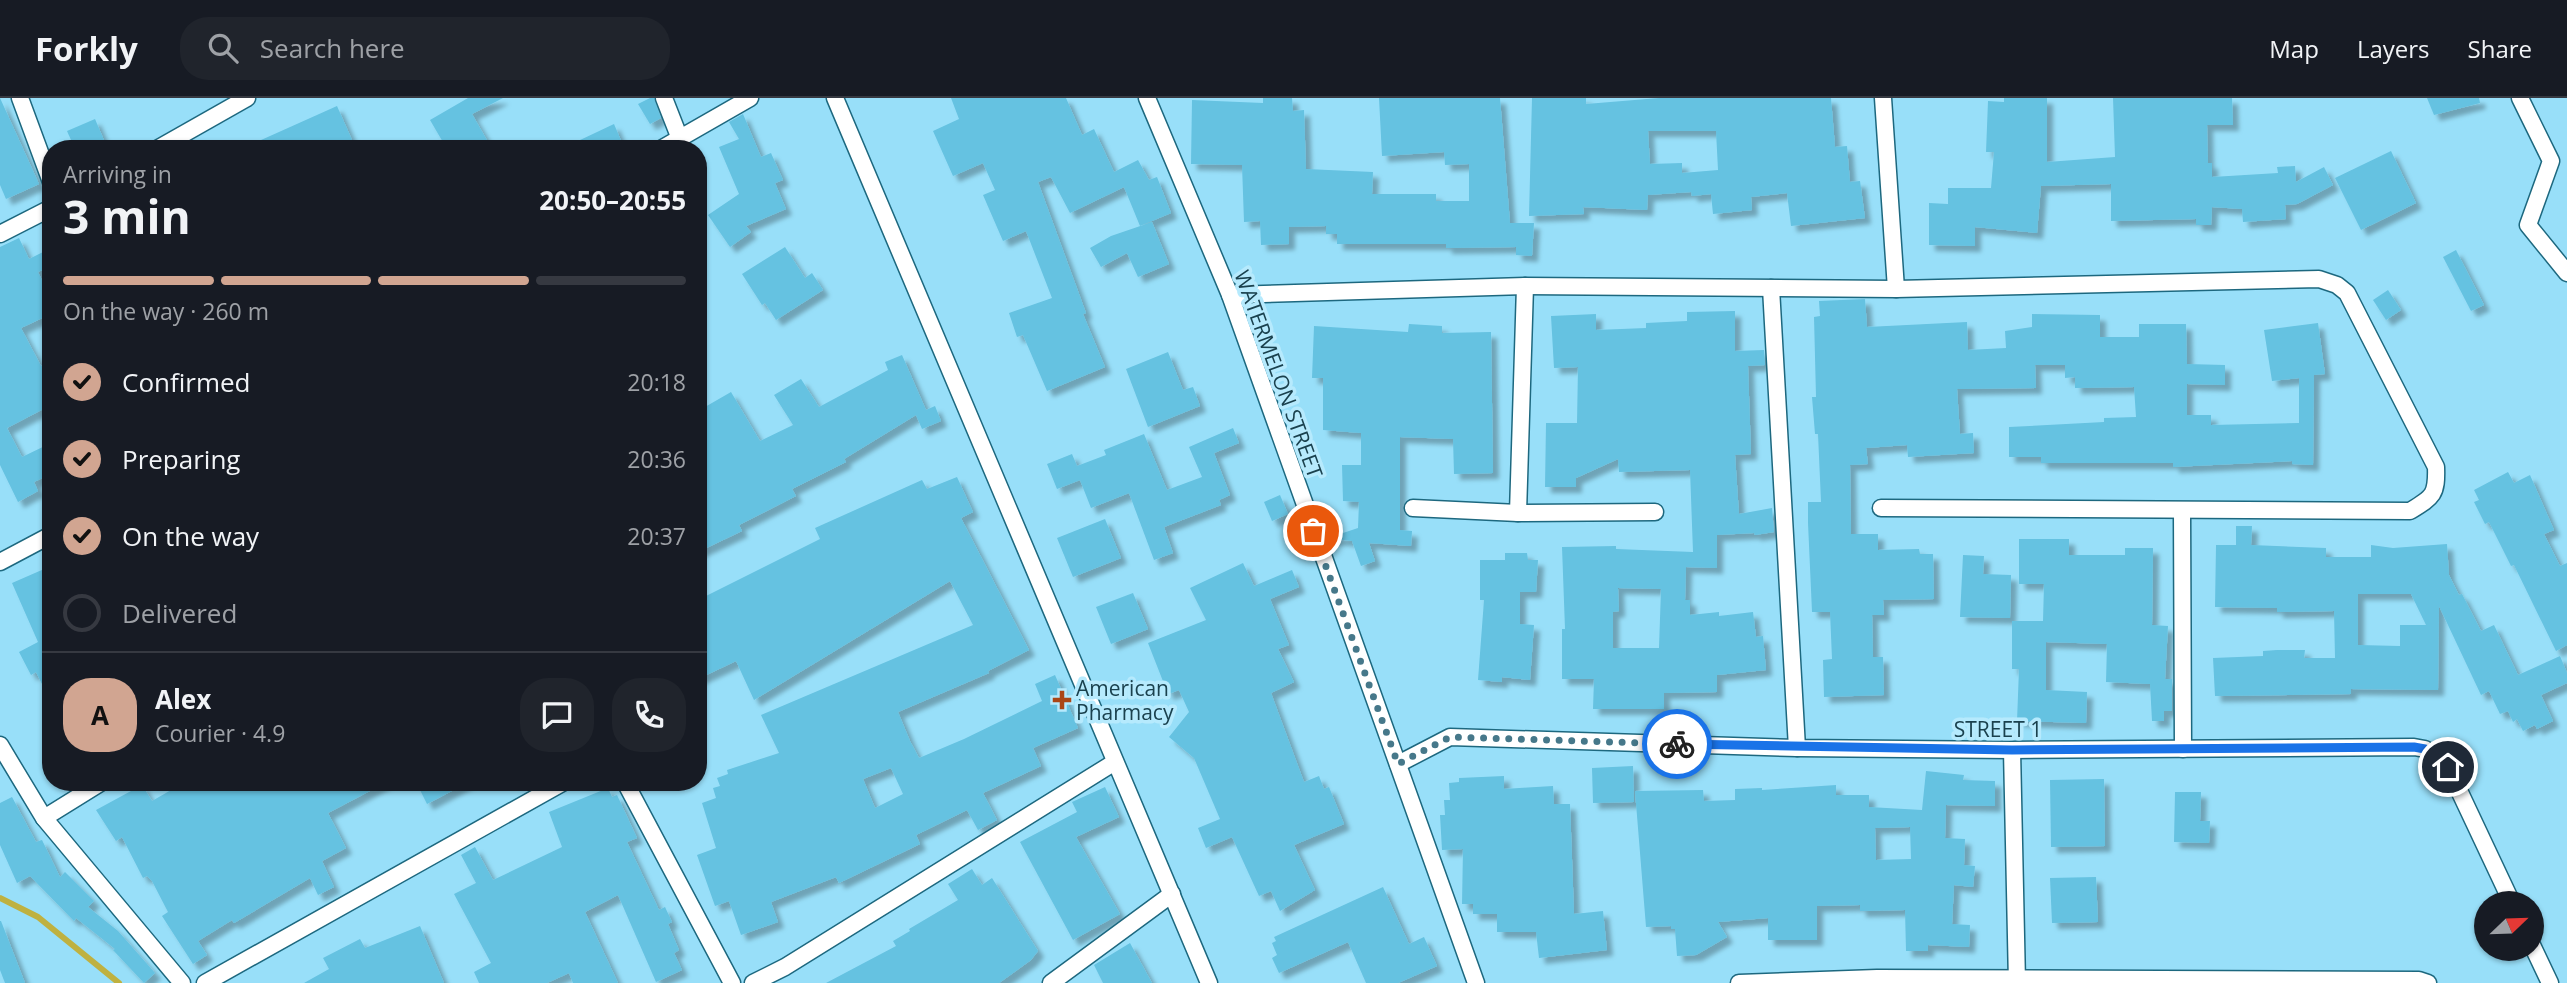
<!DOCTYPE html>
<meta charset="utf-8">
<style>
body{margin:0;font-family:"Open Sans",sans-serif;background:#20242c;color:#f1f3f6;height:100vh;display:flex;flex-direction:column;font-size:26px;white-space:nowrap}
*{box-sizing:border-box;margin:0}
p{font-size:23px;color:#9ea1a6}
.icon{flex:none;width:38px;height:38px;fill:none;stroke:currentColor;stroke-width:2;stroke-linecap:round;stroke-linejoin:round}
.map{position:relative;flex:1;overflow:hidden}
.side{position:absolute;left:42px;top:42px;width:665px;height:651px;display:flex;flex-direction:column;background:#171b24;border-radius:28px;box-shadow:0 2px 5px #0004}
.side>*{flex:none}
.needle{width:46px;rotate:67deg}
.fabs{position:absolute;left:2474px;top:793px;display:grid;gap:14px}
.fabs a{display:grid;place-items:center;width:70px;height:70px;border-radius:50%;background:#171b24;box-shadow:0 2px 5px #0004;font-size:35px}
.pin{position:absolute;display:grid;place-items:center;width:60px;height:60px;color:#fff;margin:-30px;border:4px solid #fff;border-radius:50%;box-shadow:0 2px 7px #0007}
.courier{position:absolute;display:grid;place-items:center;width:70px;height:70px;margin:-35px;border:5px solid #1a73e8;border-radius:50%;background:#fff;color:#222;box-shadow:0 2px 9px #0007}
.overview em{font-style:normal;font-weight:700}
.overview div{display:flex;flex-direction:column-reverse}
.overview{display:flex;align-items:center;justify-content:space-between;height:119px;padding:0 21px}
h1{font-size:46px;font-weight:700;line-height:52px}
.bar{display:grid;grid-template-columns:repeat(4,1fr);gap:10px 7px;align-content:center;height:84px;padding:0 21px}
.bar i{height:9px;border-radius:5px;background:#363941}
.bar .on{background:#d1a591}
.bar p{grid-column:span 4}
.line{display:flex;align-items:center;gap:18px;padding:0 21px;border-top:2px solid #363941}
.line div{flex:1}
.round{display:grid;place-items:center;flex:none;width:74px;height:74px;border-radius:28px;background:#20242c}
ol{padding:0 21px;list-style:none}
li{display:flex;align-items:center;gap:21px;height:77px}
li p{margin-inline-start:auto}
li .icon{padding:7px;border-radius:50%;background:#d1a591;color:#111;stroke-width:4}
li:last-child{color:#9ea1a6}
li i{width:38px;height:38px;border:4px solid #363941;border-radius:50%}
header{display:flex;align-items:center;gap:42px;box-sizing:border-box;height:98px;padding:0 35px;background:#171b24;border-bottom:2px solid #363941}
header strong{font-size:33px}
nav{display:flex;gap:38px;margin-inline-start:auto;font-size:24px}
.search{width:490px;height:63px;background:#20242c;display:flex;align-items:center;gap:18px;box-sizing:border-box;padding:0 24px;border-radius:28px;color:#9ea1a6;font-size:26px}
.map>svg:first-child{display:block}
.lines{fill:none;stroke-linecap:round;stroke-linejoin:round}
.stream{stroke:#bfb140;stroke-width:6}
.building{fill:#65c2e1;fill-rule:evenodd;filter:url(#shadow)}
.street-casing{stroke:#1d687f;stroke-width:19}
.street{stroke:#fff;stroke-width:16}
.done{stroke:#46788a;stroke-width:7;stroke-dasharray:0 12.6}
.route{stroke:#1a73e8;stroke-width:9}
.poi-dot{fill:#aa4616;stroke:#b6eafd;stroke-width:2.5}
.labels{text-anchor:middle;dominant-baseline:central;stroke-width:7;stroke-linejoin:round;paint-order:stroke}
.street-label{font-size:21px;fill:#1a414e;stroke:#b6eafd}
.poi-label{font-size:21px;fill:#1a414e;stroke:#b6eafd;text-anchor:start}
</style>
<header>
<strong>Forkly</strong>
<div class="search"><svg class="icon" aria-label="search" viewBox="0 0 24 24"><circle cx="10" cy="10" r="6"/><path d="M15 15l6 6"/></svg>Search here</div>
<nav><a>Map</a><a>Layers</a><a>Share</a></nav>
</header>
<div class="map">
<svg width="2567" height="885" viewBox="0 0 2567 885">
<defs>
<filter id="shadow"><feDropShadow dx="6" dy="6" stdDeviation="2" flood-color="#0004"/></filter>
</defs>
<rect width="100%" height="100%" fill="#98dff9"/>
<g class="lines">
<polyline class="stream" points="0,800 38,819 119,885"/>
</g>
<g class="building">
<polygon points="0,0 39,86 6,101 0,87"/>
<polygon points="468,0 503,0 472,16 492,51 447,51 430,22"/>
<polygon points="650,0 654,0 661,20 650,26 638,6"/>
<polygon points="951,0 1066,0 1082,37 1094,31 1114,74 1138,62 1149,82 1157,79 1171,115 1140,128 1124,89 1070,115 1051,79 1038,84 1086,215 1083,216 1105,269 1047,293 1023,237 1017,239 1009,215 1052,200 1026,133 1003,143 983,97 995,92 983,65 953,78 933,33 959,21"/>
<polygon points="1263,0 1292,0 1293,13 1304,12 1306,71 1373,74 1372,96 1436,96 1436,103 1469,103 1469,66 1445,67 1444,54 1382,58 1379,0 1500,0 1510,125 1534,125 1532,158 1516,157 1516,149 1446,150 1446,146 1337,146 1337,136 1326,136 1326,128 1289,129 1289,146 1261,147 1260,123 1244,124 1242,67 1191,66 1192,2 1263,5"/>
<path d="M1532 0H1586V6L1659 0H1831L1835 49 1847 48 1850 84 1860 83 1865 120 1791 128 1787 95 1751 99 1752 112 1713 116 1711 96 1692 98 1691 94 1648 97 1647 112 1583 109 1584 116 1529 118ZM1648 33H1716L1718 72 1682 75V65L1650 66Z"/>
<polygon points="2004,0 2047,0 2047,64 2115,59 2113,0 2232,0 2233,27 2207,27 2208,65 2212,65 2212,79 2278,75 2277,69 2295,68 2296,84 2324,69 2333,87 2297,106 2285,107 2286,121 2243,124 2242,111 2212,109 2211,127 2196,127 2196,121 2111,123 2111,86 2041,88 2037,135 1975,129 1975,148 1929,147 1929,105 1948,106 1948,90 1991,90 1994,54 1986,54 1988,3 2004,4"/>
<polygon points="2427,0 2479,0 2480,5 2434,17"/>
<polygon points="337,8 356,51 241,51"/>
<polygon points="743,16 761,59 771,55 783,82 775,85 786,111 746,128 751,134 730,149 708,117 739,96 719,49 739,41 729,24"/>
<polygon points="95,21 106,47 97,51 75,51 67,33"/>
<polygon points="614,26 622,45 611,51 561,51"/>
<polygon points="2391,53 2416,105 2361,132 2335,80"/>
<polygon points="1152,124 1169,166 1138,179 1127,155 1101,169 1090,150 1111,138"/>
<polygon points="19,140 29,161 51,150 51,168 38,174 48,195 44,197 51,216 21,230 41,268 51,264 51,284 45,287 51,297 51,307 7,330 22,359 51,345 51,376 34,384 38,393 18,404 0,367 0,149"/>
<polygon points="785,149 805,180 812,175 823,192 776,222 765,205 762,207 742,176"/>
<polygon points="2456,152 2484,207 2471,213 2443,159"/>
<polygon points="2388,192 2401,212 2386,222 2373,202"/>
<polygon points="1865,201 1867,229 1967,224 1968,252 2006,250 2005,233 2032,229 2032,216 2100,217 2100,239 2139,239 2139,226 2186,226 2187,266 2225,267 2225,287 2187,286 2187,317 2211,317 2211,327 2299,325 2299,280 2272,283 2264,232 2318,225 2325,276 2314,277 2313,367 2292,366 2292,363 2173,369 2173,365 2041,365 2041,359 2009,359 2009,329 2104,324 2104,320 2136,319 2134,289 2075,290 2075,279 2065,280 2065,267 2035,267 2036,290 1957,291 1960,336 1973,335 1974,355 1908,359 1907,347 1866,350 1868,366 1850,367 1851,436 1878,436 1878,452 1919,451 1920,456 1933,456 1934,501 1883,502 1884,517 1872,517 1873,559 1883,559 1884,597 1824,599 1823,562 1832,561 1830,514 1812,514 1808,425 1808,404 1821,404 1818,336 1815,336 1812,299 1816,299 1814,219 1820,218 1819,203"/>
<path d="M1735 213V253L1764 252 1765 267 1748 268 1751 356 1735 357 1739 416 1772 410 1774 434 1755 437 1754 435 1717 437V470L1686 469 1685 502H1690V517L1719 514V518L1753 514 1756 539 1763 538 1766 572 1717 577V594L1664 595V611H1593L1594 581H1562V531H1565L1562 449 1616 448V451L1693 454 1690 372 1619 374 1618 361 1576 380V389H1545L1546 325H1577L1578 269 1554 270 1551 218 1596 216V232L1646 230V225L1687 223V214ZM1618 490 1661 491 1659 550H1613V514L1619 513Z"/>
<polygon points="1409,226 1442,228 1442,235 1491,234 1493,375 1454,376 1453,341 1400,339 1400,432 1412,433 1411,448 1369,445 1375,463 1361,468 1352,443 1328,440 1358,430 1359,404 1343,403 1342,367 1361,367 1361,335 1323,332 1323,280 1312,280 1314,228 1408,234"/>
<polygon points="1168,254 1183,292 1193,289 1200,308 1148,329 1126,271"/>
<polygon points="902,257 926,312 935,308 941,323 922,331 916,317 844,361 846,364 792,391 796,398 739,427 742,433 698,454 698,313 731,294 760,343 793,327 774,297 801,281 819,309 888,272 885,264"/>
<polygon points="1233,330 1239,345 1214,355 1230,397 1219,402 1221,407 1164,429 1173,455 1154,462 1129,395 1091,410 1080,382 1057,391 1047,366 1072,356 1077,368 1106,357 1104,352 1144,336 1167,392 1202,379 1189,349"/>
<polygon points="2508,374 2514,385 2530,377 2554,432 2544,436 2560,468 2567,465 2567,547 2556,553 2514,467 2511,468 2489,424 2485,426 2474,404 2479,402 2474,392"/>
<path d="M957 379 973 414 961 420 1029 552 988 573 989 575 898 614 910 643 919 660 964 641 1042 603 1035 586 1055 577 1078 630 1033 650 1041 668 983 695 997 722 978 732 967 712 916 737 920 746 839 785 836 779 771 804 778 824 741 837 729 803 715 808 697 757 716 750 702 705 716 700 713 690 720 688 717 680 728 676 727 672 779 655 761 617 973 527 950 483 754 602 736 563 698 581V502L820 441 815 430 922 382 927 391ZM891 670 903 696 875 710 863 681Z"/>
<polygon points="1280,397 1288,416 1272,423 1264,404"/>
<polygon points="1105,421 1121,460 1073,479 1057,440"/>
<path d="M2236 428H2252L2251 447 2326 450V459H2371V447L2393 450 2447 446 2449 477 2459 497 2462 496 2481 533 2494 527 2518 577 2560 558 2567 575V585L2541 597 2553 623 2537 631 2535 627 2523 633 2517 621 2513 624 2508 613 2500 616 2489 593 2481 597 2439 508 2438 592 2351 591V596L2215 598 2213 560 2263 558V553L2277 552H2305L2304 560H2335L2334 513 2277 514V510L2215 509 2216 447H2236ZM2358 496H2411L2426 527H2400V548L2358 547Z"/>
<polygon points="2019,441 2069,441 2069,457 2125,457 2125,450 2153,450 2152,527 2168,528 2165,581 2172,581 2172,613 2164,613 2164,623 2152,623 2150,586 2106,584 2107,546 2046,544 2046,592 2087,594 2086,625 2017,623 2019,571 2012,571 2012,523 2043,523 2044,486 2019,486"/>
<polygon points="1505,455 1527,455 1528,462 1538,462 1536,494 1520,494 1520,526 1534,527 1530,582 1502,579 1502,584 1478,582 1484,502 1480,502 1480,462 1505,462"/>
<polygon points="1963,457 1984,458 1983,476 2011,477 2010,520 1960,519"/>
<polygon points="1243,465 1254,488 1292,472 1299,489 1270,501 1289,547 1278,551 1294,584 1271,595 1304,684 1319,678 1324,691 1329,689 1344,726 1294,747 1315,792 1280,813 1271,793 1259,798 1232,739 1206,750 1198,730 1220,721 1194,660 1169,639 1189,614 1179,592 1168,596 1148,545 1206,522 1190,490"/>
<polygon points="51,468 51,604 36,574 31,577 19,554 38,544 12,485"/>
<polygon points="1133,495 1148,531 1111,546 1096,509"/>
<polygon points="1633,668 1634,704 1593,705 1592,670"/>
<path d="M1926 673 1964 677 1963 682 1995 683V708L1946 707 1945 740 1965 741 1964 767 1975 768 1973 789 1954 787 1952 826 1970 827 1969 849 1928 847V853H1906L1905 812 1860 813V807L1817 808V842H1768V820L1718 824 1727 839 1696 857 1677 858 1675 831H1671V828L1646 829 1635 693 1703 692 1704 703 1735 702V691L1762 690V692L1836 687V697H1869V709L1922 712ZM1910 729 1911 761 1876 762 1875 730Z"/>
<polygon points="1504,678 1504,691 1553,688 1554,706 1570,706 1574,816 1603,813 1607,852 1539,860 1536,834 1497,834 1497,816 1473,816 1473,806 1462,806 1463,751 1442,752 1440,717 1445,717 1444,702 1450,702 1449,685 1459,684 1459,680"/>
<polygon points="2104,681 2105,748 2051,749 2050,682"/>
<polygon points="185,684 387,684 328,715 346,750 322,763 334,789 318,797 310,780 234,825 232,822 198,843 207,857 193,866 162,818 168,814 152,783 147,778 143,780 122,739 116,743 96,712 142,687 152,703"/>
<polygon points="416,684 469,684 427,706"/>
<polygon points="1105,689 1119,719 1076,739 1120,816 1073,842 1020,744 1077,714 1072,704"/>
<polygon points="608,690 612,699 617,697 637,740 627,744 659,812 665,809 672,824 668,826 679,852 674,855 682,872 656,884 618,797 585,814 618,885 573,885 569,875 547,885 479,885 474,874 491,865 454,796 476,785 461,757 475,749 493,782 562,749 549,714"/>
<polygon points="2175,694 2201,694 2200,723 2210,723 2209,745 2174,744"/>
<polygon points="12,699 36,744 42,742 60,779 65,774 94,803 88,809 118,833 155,875 144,885 113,852 115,851 76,820 74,823 30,778 17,785 0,747 0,705"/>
<polygon points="972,771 982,787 992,780 1038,853 1031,862 999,885 826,885 896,848 893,843 910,833 909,831 958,802 948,786"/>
<polygon points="2096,779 2098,824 2052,825 2050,780"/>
<polygon points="1383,789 1409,846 1424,839 1437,868 1398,885 1366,885 1348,844 1279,875 1272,860 1277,857 1272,845 1276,843 1274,839"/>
<polygon points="0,823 1,823 25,885 5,885 0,872"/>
<polygon points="420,828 444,885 304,885 329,871 323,860 360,841 365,850"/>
<polygon points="1130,845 1152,885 1103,885 1094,867"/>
</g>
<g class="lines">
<g class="street-casing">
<g id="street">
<polyline points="20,0 51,84"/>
<polyline points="664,0 680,41"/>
<polyline points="835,0 1209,885"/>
<polyline points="1147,0 1230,197 1476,885"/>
<polyline points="1883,0 1896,191"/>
<polyline points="2520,0 2551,63 2528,127 2567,175"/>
<polyline points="157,51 247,0"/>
<polyline points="661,51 750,0"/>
<polyline points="0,136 51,110"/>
<polyline points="1771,190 1797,650"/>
<path d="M1230 197 1525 188 1896 191 2319 181 2337 187 2347 195 2436 369C2437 397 2433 399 2410 413L1881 410"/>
<polyline points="1413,410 1518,415 1655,414"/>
<polyline points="2182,414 2183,651"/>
<polyline points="1518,415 1525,188"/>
<polyline points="0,464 51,437"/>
<polyline points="0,647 44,720 182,885"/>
<polyline points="2012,652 2017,885"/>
<polyline points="1398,666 1450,639 1797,650 2012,652 2414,649 2425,651 2448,669 2512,805"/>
<polyline points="625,684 732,885"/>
<polyline points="44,720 102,684"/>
<polyline points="2532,847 2550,885"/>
<polyline points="205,885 564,684"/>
<polyline points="753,885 785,869 1115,664"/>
<polyline points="1051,885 1172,796"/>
<polyline points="1739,885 1877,880 2419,882 2428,885"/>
</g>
</g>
<use href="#street" class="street"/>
</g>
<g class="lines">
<polyline class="done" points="1313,433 1398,666 1450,639 1677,646"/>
<polyline class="route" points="1677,646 2012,652 2414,649 2425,651 2448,669"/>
</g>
<path class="poi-dot" d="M1058.5 591.5h7v7h7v7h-7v7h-7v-7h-7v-7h7z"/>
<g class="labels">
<g class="street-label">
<text transform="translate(1279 276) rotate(70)">WATERMELON STREET</text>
<text x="1998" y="631">STREET 1</text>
</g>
<g class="poi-label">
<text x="1076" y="590">American<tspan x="1076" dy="24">Pharmacy</tspan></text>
</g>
</g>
</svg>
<div class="fabs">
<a><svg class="needle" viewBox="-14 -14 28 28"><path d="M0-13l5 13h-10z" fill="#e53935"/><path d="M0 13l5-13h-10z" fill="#9ea1a6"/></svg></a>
</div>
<div class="pin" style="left:1313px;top:433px;background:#ea580c"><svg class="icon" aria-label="bag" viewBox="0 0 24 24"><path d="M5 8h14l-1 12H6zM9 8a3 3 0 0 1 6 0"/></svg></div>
<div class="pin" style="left:2448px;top:669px;background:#1f2937"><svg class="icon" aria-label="home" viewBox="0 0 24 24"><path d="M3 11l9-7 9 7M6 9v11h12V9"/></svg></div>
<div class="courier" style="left:1677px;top:646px"><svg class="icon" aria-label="bike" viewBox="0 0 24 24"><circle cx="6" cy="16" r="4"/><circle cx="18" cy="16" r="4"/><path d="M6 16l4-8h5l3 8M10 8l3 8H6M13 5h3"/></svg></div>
<section class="side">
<div class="overview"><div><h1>3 min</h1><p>Arriving in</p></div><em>20:50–20:55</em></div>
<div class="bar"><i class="on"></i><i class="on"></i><i class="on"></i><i></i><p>On the way · 260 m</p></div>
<ol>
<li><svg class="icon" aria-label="check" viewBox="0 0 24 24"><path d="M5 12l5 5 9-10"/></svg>Confirmed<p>20:18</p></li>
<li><svg class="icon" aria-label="check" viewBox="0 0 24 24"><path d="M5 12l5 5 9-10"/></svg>Preparing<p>20:36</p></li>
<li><svg class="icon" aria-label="check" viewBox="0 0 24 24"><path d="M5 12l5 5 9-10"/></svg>On the way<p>20:37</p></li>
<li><i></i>Delivered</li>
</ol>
<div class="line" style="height:126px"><b class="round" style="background:#d1a591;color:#111">A</b><div><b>Alex</b><p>Courier · 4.9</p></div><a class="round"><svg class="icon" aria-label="chat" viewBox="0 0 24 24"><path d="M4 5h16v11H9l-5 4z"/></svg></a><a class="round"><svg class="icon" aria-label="phone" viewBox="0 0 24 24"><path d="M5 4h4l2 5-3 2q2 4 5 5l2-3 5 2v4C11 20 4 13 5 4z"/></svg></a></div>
</section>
</div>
